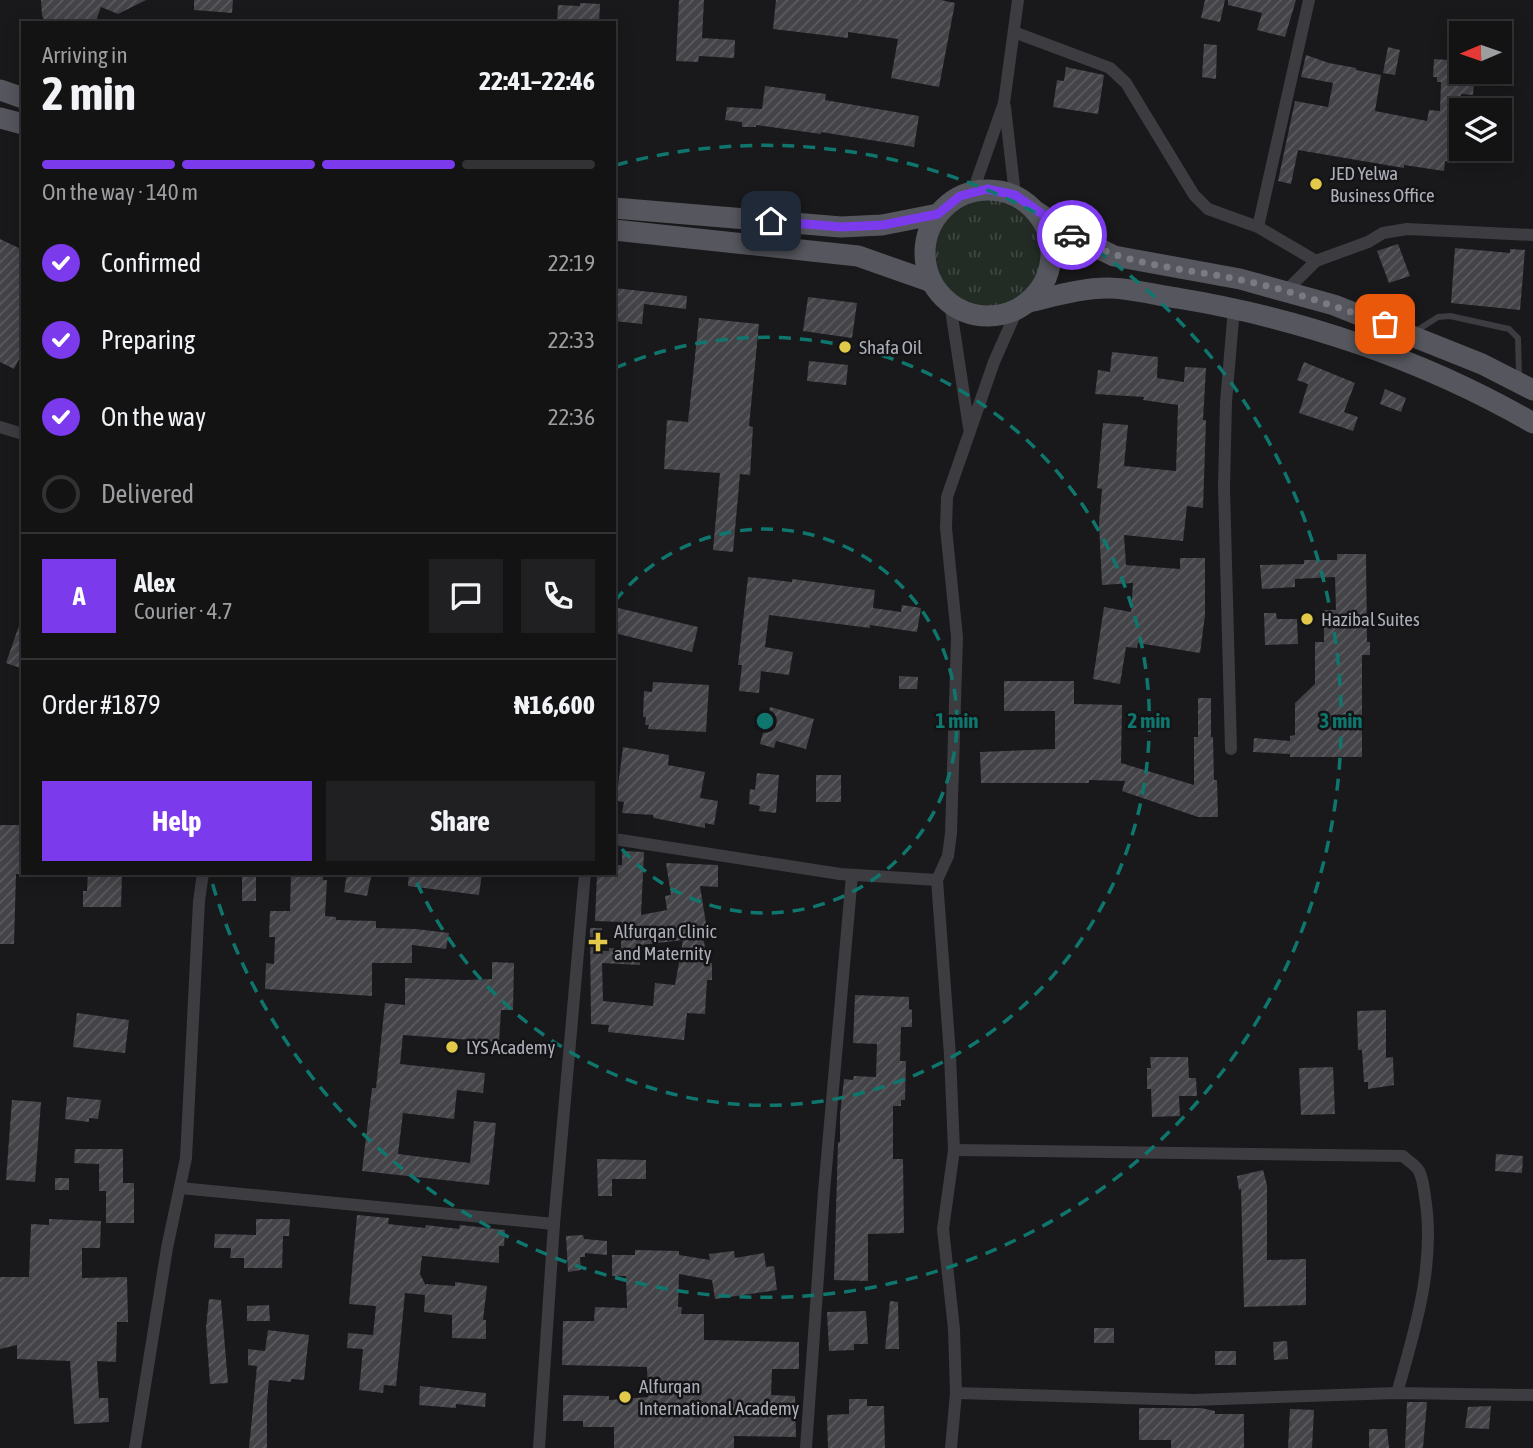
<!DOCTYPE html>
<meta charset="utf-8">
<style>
body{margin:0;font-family:"Asap Condensed",sans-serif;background:#202022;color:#f1f3f6;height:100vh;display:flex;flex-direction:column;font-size:26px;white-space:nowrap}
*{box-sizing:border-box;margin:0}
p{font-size:23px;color:#9d9ea0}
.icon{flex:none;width:38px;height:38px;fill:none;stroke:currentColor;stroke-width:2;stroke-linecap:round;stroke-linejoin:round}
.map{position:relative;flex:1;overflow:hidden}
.sheet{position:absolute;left:21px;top:21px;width:595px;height:854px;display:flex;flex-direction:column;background:#131314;border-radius:0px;box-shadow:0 4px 18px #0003,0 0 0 2px #323234}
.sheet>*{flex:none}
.needle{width:46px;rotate:268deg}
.buttons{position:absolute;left:1449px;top:21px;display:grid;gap:14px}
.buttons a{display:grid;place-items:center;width:63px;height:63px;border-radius:0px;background:#131314;box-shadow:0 4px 18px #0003,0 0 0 2px #323234;font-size:35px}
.pin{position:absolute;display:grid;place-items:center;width:60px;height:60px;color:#fff;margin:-30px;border-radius:14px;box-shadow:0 4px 10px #0006}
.courier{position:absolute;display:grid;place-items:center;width:70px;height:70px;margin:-35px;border:5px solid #7c3aed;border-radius:50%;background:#fff;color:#222;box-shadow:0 2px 9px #0007}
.head em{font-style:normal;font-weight:700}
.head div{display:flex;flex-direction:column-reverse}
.head{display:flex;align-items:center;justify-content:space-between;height:119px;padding:0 21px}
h1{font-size:46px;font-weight:700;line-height:52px}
.bar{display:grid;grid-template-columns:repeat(4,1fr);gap:10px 7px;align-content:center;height:84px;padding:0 21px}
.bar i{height:9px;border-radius:5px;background:#323234}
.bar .current{background:#7c3aed}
.bar p{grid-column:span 4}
.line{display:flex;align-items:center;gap:18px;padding:0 21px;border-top:2px solid #323234}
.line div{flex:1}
.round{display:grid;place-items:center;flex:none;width:74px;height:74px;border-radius:0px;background:#202022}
ol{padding:0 21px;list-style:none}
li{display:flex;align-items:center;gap:21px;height:77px}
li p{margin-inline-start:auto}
li .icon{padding:7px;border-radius:50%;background:#7c3aed;color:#fff;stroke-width:4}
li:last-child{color:#9d9ea0}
li i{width:38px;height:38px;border:4px solid #323234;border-radius:50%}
.button{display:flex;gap:14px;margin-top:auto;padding:14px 21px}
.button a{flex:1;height:80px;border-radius:0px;background:#7c3aed;color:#fff;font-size:28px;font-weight:700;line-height:80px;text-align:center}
.button a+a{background:#202022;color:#f1f3f6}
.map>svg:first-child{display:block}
.grass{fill:url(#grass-tufts)}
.building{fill:url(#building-hatch);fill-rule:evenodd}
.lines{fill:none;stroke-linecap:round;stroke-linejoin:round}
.service{stroke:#3c3c41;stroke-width:6}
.minor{stroke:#3c3c41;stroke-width:12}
.primary{stroke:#56575e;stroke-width:21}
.done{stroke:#797a82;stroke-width:7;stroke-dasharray:0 12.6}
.route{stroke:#7c3aed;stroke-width:9}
.ring{fill:none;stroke:#0f766e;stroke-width:3.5;stroke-dasharray:12 9}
.poi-dot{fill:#e3c949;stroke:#141416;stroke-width:2.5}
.labels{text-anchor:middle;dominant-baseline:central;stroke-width:5;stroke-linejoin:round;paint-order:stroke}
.poi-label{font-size:19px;fill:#acaeb9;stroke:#141416;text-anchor:start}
.centre{fill:#0f766e;stroke:#141416;stroke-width:3.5}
.ring-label{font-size:21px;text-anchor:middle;font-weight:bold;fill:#0f766e;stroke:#141416;stroke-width:5;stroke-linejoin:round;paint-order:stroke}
</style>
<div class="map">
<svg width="1533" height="1448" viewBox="0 0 1533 1448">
<defs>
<pattern id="grass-tufts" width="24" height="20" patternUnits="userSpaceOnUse" patternTransform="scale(1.75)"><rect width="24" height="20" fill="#232b25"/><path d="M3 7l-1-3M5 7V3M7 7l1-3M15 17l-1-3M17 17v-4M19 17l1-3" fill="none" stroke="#404743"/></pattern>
<pattern id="building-hatch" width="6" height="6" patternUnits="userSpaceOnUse" patternTransform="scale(1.75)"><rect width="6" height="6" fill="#434348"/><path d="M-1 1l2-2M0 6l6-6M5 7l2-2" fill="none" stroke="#5b5c60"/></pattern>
</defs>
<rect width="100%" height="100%" fill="#19191b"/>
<circle class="grass" cx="989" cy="253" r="55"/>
<g class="building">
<polygon points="41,0 146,0 118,14 101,7 95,23 46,23 42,16"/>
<polygon points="194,0 233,0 232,13 194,10"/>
<polygon points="679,0 704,0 702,38 735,40 734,58 699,56 698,62 676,61"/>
<polygon points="776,0 941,0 955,3 939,87 891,78 898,39 848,32 848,38 773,29"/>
<polygon points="1205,0 1225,0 1220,22 1201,18"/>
<polygon points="1228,0 1296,0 1285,37 1257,30 1262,13 1228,5"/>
<polygon points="580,3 600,4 599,23 557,22 558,5 580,6"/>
<polygon points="1204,44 1217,45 1216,79 1202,77"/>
<polygon points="1388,47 1400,50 1395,75 1383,73"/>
<polygon points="1306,55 1329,63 1356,68 1356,70 1381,75 1375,111 1427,121 1429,110 1440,111 1441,82 1437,82 1437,77 1433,77 1434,59 1461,61 1461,72 1475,72 1473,95 1461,94 1461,134 1457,163 1445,161 1444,171 1404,165 1404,168 1298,150 1291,184 1278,181 1295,101 1328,107 1333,83 1301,77"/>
<polygon points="1066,67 1104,75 1098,114 1053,107 1057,80 1064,81"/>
<polygon points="765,86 826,94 825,100 919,116 914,147 821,132 821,134 756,125 756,127 742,127 742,122 725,120 727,107 762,109"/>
<polygon points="0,239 23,250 23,351 14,369 0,362"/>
<polygon points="1398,244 1410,276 1389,283 1377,251"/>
<polygon points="1455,248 1510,253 1510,249 1525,250 1520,310 1451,303"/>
<polygon points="614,288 687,296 686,309 644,304 642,324 614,321"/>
<polygon points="808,297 857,303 852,338 803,331"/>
<polygon points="699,318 759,324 749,426 753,427 750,475 740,474 733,552 713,550 720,473 664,469 667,420 688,422"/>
<polygon points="1112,352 1158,357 1157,378 1184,382 1185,367 1206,368 1203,420 1206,420 1203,508 1187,506 1183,541 1124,535 1126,565 1180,569 1180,558 1205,558 1205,615 1200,653 1138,643 1137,648 1126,647 1120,684 1093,679 1104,607 1131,612 1133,583 1102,585 1099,523 1102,489 1097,488 1103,423 1128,425 1124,466 1176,471 1178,405 1143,400 1144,397 1095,394 1098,370 1110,372"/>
<polygon points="809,361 848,365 846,385 807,381"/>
<polygon points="1304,362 1355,383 1344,412 1358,417 1353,431 1299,413 1308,384 1297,380"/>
<polygon points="1385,389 1406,398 1401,412 1380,404"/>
<polygon points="1337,554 1366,554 1367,642 1370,642 1370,655 1362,655 1362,757 1290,757 1290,754 1253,752 1254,738 1290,741 1290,736 1295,735 1295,703 1315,684 1315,642 1324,642 1324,610 1336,610 1335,577 1295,579 1295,587 1262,589 1260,565 1304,564 1304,560 1337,560"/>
<polygon points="748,577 792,582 792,579 875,590 873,608 901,612 902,605 921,608 917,632 870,625 870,628 769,615 765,647 793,652 789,675 761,671 759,693 739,691 742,665 738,665"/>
<polygon points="614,607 698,627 692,652 614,633"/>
<polygon points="1264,613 1276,613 1277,619 1297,619 1298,644 1265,645"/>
<polygon points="21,620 23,620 23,669 6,663"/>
<polygon points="899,676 918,677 917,689 899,689"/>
<polygon points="1004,681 1074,681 1074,704 1122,705 1121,763 1194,785 1194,737 1198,737 1198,698 1211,698 1211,737 1213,737 1214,780 1217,780 1218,817 1198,817 1122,791 1125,781 1089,780 1089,783 981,783 980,752 1055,749 1055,711 1004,711"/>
<polygon points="653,682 709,685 706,732 648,729 649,725 645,725 646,717 643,717 644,691 652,692"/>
<polygon points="770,707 814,719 806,749 776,741 774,748 760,744"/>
<polygon points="623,747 669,755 668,765 705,772 700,798 718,801 714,825 705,823 705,828 654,818 653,815 622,813 624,802 616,801"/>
<polygon points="757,773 779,775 776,813 759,811 760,806 749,804 750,789 755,790"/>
<rect x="816" y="775" width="25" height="27"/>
<polygon points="0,825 23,825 23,874 16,874 14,944 0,944"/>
<path d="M622 851 644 852 641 915 667 910 665 896 671 895 666 863 718 865V887L700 886 708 936 703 937 708 963H712V980H707L705 1014 687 1013 684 1040 608 1032 609 1025 591 1024 590 928H602V951H609V948L621 949 622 922 595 921 597 873H614V865H622ZM683 940 675 985 655 983 653 1006 603 1001 602 963 640 965 641 945Z"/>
<polygon points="88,873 122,873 121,907 83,907 83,891 87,891"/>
<polygon points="291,873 323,873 323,880 327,880 325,916 336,917 336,920 376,921 376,928 416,929 449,933 446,949 412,945 412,963 372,963 372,996 265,989 266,963 274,964 275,937 269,937 270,911 290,911"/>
<polygon points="347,873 371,877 367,896 344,892"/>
<polygon points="409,873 482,873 479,895 408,886"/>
<rect x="242" y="877" width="14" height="24"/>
<polygon points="492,962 514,963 513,1010 501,1010 499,1042 403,1035 400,1064 485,1073 483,1093 457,1090 454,1119 403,1113 398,1154 470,1163 474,1121 496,1123 489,1185 362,1171 372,1088 376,1088 385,1003 405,1005 405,978 466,980 492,979"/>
<polygon points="855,995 909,997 909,1009 912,1010 912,1027 901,1027 900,1061 906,1061 905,1100 901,1100 901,1106 893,1106 893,1159 903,1159 904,1233 868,1234 868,1281 834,1280 838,1142 840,1142 840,1115 844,1079 853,1080 854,1076 876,1077 877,1044 853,1043"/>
<polygon points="1386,1010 1386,1058 1393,1057 1394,1085 1368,1089 1368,1082 1364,1082 1362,1050 1358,1050 1357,1011"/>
<polygon points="77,1013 129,1020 125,1053 73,1047"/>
<polygon points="1150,1057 1188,1057 1189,1078 1196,1078 1197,1096 1179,1096 1180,1116 1152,1117 1151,1089 1147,1089 1147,1068 1151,1068"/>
<polygon points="1333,1067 1335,1114 1301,1115 1299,1068"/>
<polygon points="67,1097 101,1100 98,1119 89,1118 89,1122 65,1119"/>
<polygon points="12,1100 41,1102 35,1182 6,1180"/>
<polygon points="75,1149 123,1149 123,1183 134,1183 134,1223 106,1223 106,1191 99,1191 99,1164 74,1163"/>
<polygon points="1496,1154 1523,1156 1522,1173 1495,1171"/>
<polygon points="597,1159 646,1160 646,1179 612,1179 612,1196 598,1196"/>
<polygon points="1263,1170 1267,1185 1267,1260 1306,1259 1306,1305 1244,1307 1241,1189 1239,1190 1237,1176"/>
<rect x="55" y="1178" width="14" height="12"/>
<polygon points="357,1215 389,1218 388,1224 425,1228 426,1225 459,1229 460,1225 505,1230 504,1246 499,1246 499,1263 422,1256 420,1274 426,1286 426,1284 455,1286 455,1282 487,1286 483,1320 486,1320 486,1339 452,1338 452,1315 424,1312 425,1295 405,1293 396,1386 384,1385 383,1393 359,1390 363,1349 347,1348 348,1333 373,1335 376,1306 349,1304"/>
<polygon points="49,1219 101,1221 100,1248 82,1248 82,1278 127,1277 128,1322 117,1322 116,1362 97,1361 99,1398 108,1398 109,1422 74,1424 70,1361 17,1359 17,1345 0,1349 0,1277 29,1277 31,1224 49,1225"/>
<polygon points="256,1219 290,1219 289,1236 283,1236 282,1268 244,1268 244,1258 230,1258 231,1248 214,1248 215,1234 256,1235"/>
<polygon points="583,1235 584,1239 607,1241 607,1255 585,1253 585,1257 580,1257 581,1270 568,1272 566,1236"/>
<polygon points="635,1250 679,1251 679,1255 710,1260 709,1254 734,1251 735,1258 764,1253 766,1267 774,1266 777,1290 715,1299 712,1280 679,1274 678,1307 682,1307 681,1314 704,1314 704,1340 799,1342 799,1369 772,1369 771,1395 795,1396 796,1437 734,1436 734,1448 614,1448 614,1427 583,1427 583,1421 563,1421 563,1395 609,1396 609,1400 648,1397 647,1367 562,1365 563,1321 594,1321 595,1307 627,1308 626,1276 612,1276 612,1255 635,1255"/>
<polygon points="209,1299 221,1300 228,1383 210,1384 206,1328"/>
<polygon points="890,1301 898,1302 899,1349 885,1349"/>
<polygon points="269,1305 270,1321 247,1321 247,1306"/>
<polygon points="866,1311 868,1344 854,1344 854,1350 829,1351 827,1312"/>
<rect x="1094" y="1328" width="20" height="15"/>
<polygon points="268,1330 309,1335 304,1380 291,1379 291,1382 269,1380 267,1402 267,1448 249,1448 257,1366 248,1365 248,1349 265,1351"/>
<polygon points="1287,1341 1288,1359 1274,1360 1273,1342"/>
<rect x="1215" y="1351" width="21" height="14"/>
<polygon points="420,1386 486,1393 485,1407 456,1404 456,1408 419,1405"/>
<polygon points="849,1399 867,1399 867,1406 884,1406 885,1448 828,1448 827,1415 849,1414"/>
<polygon points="1407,1402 1427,1402 1423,1448 1405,1448"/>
<polygon points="1491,1406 1489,1429 1465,1428 1468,1407"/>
<polygon points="1139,1408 1201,1408 1215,1411 1215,1414 1244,1414 1244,1448 1171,1448 1171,1440 1139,1440"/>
<polygon points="1290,1409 1314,1410 1312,1448 1288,1448"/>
<polygon points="1369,1429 1387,1429 1389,1448 1369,1448"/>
</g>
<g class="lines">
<polyline class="service" points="1413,333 1438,317 1450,316 1509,329 1518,338 1519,376"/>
<g class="minor">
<polyline points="1014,32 1110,68 1126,83 1194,195 1208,209 1258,227 1316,261"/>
<polyline points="1005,107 1015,195"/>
<polyline points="973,191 1004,103 1018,0"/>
<polyline points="1258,227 1309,0"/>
<polyline points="1285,292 1316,261 1368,242 1383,233 1407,229 1533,235"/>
<polyline points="950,303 969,428"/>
<polyline points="0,427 23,434"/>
<polyline points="1231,749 1224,487 1226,402 1234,308"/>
<polyline points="614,839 840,874 937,880"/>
<path d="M954 1150 1403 1156C1408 1161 1416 1165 1419 1171 1423 1179 1424 1189 1425 1197 1436 1263 1415 1330 1397 1393"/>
<polyline points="180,1188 554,1224"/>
<polyline points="956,1393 1193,1400 1397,1393 1533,1395"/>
<polyline points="135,1448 167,1248 186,1158 199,901 203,873"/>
<polyline points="539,1448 554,1224 585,873"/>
<polyline points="806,1448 824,1191 852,875"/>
<polyline points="951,1448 956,1393 954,1329 943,1229 954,1150 950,1055 937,880 948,856 951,833 957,637 946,528 947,497 994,362 1017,310"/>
</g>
<g class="primary">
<polyline points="0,90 23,98"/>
<polyline points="0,118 23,124"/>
<circle cx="988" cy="253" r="63"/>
<polyline points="614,208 841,227 882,225 938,214"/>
<polyline points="1037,212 1075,237 1114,256 1240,279 1334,305 1482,364 1533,390"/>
<polyline points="614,230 858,256 932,282"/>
<path d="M1029 302C1055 296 1081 288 1108 288 1130 288 1155 295 1177 298 1300 318 1424 360 1533 423"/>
</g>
</g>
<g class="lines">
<path class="done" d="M1072 235C1121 265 1181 268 1237 279 1287 289 1337 307 1385 324"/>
<polyline class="route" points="771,221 841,227 883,225 938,214 960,196 987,189 1015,195 1072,235"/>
</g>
<g class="ring">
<path d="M615 601A192 192 0 1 1 615 841"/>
<path d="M615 368A384 384 0 1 1 413 874"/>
<path d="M616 165A576 576 0 1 1 210 875"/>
</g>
<g class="poi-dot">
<circle cx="1316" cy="184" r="7"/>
<circle cx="845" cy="347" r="7"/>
<circle cx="1307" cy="619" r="7"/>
<path d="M594.5 931.5h7v7h7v7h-7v7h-7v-7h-7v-7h7z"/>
<circle cx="452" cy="1047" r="7"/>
<circle cx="625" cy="1397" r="7"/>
</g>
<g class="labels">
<g class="poi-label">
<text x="1330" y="173">JED Yelwa<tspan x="1330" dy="22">Business Office</tspan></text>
<text x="859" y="347">Shafa Oil</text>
<text x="1321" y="619">Hazibal Suites</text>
<text x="614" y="931">Alfurqan Clinic<tspan x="614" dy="22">and Maternity</tspan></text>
<text x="466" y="1047">LYS Academy</text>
<text x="639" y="1386">Alfurqan<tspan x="639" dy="22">International Academy</tspan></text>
</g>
</g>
<circle cx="765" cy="721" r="10" class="centre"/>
<g class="ring-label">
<text x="957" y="728">1 min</text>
<text x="1149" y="728">2 min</text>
<text x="1341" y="728">3 min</text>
</g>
</svg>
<div class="buttons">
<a><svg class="needle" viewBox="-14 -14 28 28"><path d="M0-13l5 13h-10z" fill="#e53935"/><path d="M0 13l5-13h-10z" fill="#9d9ea0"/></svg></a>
<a><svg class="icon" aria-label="layers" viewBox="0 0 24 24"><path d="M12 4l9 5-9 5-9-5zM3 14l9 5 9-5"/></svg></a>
</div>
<div class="pin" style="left:1385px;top:324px;background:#ea580c"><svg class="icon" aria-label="bag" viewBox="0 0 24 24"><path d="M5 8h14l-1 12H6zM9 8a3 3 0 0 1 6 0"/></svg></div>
<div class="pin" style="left:771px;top:221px;background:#1f2937"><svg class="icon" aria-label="home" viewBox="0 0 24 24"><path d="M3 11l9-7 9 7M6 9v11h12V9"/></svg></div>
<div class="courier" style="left:1072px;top:235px"><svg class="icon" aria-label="car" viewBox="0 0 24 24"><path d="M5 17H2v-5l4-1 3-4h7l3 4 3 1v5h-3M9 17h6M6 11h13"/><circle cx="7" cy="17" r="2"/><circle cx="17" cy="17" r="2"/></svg></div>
<section class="sheet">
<div class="head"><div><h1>2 min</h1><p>Arriving in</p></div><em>22:41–22:46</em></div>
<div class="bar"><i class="current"></i><i class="current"></i><i class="current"></i><i></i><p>On the way · 140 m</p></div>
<ol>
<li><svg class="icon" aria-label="check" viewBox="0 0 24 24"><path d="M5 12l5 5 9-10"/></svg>Confirmed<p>22:19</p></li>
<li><svg class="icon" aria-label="check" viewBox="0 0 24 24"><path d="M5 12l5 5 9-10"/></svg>Preparing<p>22:33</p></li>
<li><svg class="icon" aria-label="check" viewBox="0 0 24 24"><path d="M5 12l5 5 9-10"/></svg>On the way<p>22:36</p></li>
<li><i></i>Delivered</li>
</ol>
<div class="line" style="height:126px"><b class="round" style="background:#7c3aed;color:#fff">A</b><div><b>Alex</b><p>Courier · 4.7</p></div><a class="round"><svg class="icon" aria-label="chat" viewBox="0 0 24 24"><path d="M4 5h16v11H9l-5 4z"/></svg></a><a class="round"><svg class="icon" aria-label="phone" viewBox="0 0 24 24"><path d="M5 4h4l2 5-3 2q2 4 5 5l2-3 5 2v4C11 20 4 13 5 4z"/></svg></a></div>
<div class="line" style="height:91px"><div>Order #1879</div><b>₦16,600</b></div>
<div class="button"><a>Help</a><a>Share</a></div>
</section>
</div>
